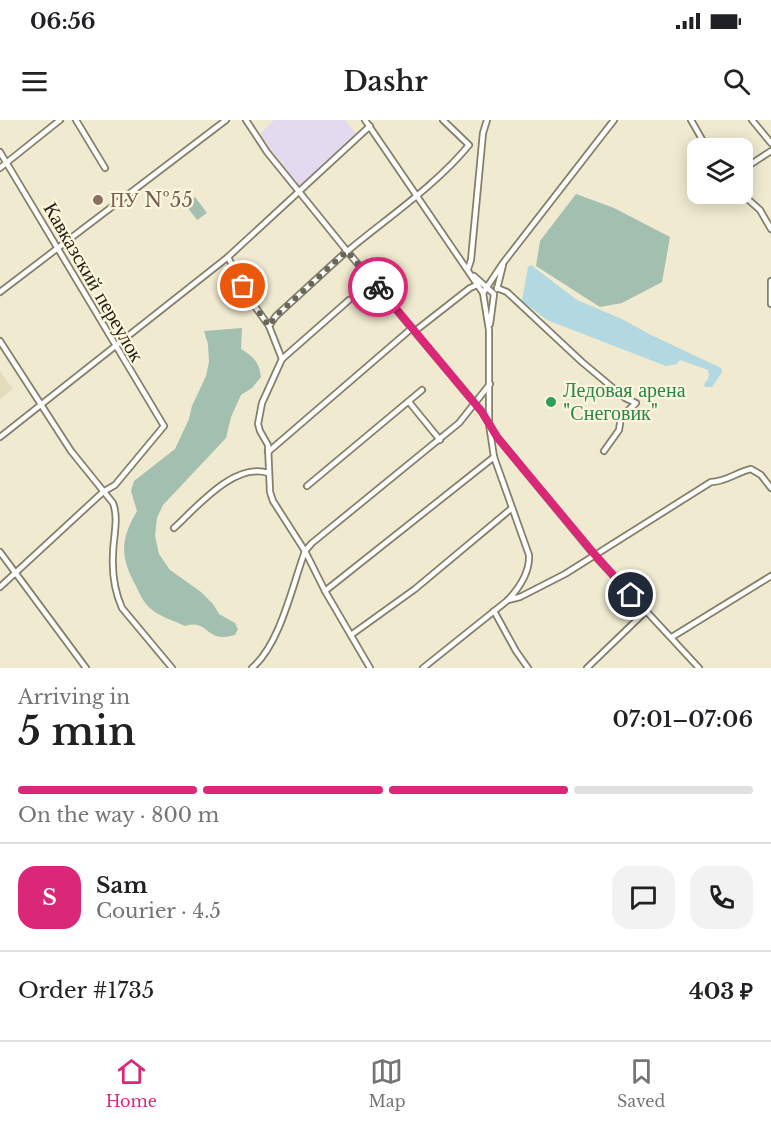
<!DOCTYPE html>
<meta charset="utf-8">
<style>
body{margin:0;font-family:"Libre Baskerville",serif;background:#f2f2f2;color:#202124;height:100vh;display:flex;flex-direction:column;font-size:22px;white-space:nowrap}
*{box-sizing:border-box;margin:0}
p{font-size:20px;color:#757577}
.icon{flex:none;width:33px;height:33px;fill:none;stroke:currentColor;stroke-width:2;stroke-linecap:round;stroke-linejoin:round}
.map{position:relative;height:548px;overflow:hidden}
.sheet{display:flex;flex-direction:column;background:#fff;flex:1}
.sheet>*{flex:none}
.controls{position:absolute;left:687px;top:18px;display:grid;gap:12px}
.controls a{display:grid;place-items:center;width:66px;height:66px;border-radius:12px;background:#fff;box-shadow:0 3px 15px #0003;font-size:30px}
.pin{position:absolute;display:grid;place-items:center;width:51px;height:51px;color:#fff;margin:-26px;border:3px solid #fff;border-radius:50%;box-shadow:0 2px 6px #0007}
.courier{position:absolute;display:grid;place-items:center;width:60px;height:60px;margin:-30px;border:4px solid #db2777;border-radius:50%;background:#fff;color:#222;box-shadow:0 2px 8px #0007}
.overview em{font-style:normal;font-weight:600}
.overview div{display:flex;flex-direction:column-reverse}
.overview{display:flex;align-items:center;justify-content:space-between;height:102px;padding:0 18px}
h1{font-size:39px;font-weight:600;line-height:45px}
.bar{display:grid;grid-template-columns:repeat(4,1fr);gap:9px 6px;align-content:center;height:72px;padding:0 18px}
.bar i{height:8px;border-radius:4px;background:#e0e0e0}
.bar .active{background:#db2777}
.bar p{grid-column:span 4}
.line{display:flex;align-items:center;gap:15px;padding:0 18px;border-top:2px solid #e0e0e0}
.line div{flex:1}
.round{display:grid;place-items:center;flex:none;width:63px;height:63px;border-radius:18px;background:#f2f2f2}
.status{display:flex;justify-content:space-between;align-items:center;height:42px;padding:0 30px;background:#fff;direction:ltr}
.status svg{height:16px;fill:currentColor}
header{display:flex;justify-content:space-between;align-items:center;height:78px;padding:0 18px;background:#fff;font-size:27px;font-weight:600}
.tab-bar{display:flex;justify-content:space-around;align-items:center;height:84px;border-top:2px solid #e0e0e0;background:#fff;font-size:16px;color:#757577}
.tab-bar a{display:grid;justify-items:center;gap:3px}
.tab-bar .active{color:#db2777}
.map>svg:first-child{display:block}
.commercial{fill:#e4daf0}
.built{fill:#e4dcbd}
.green{fill:#a2bfb0}
.water{fill:#b2d8e1}
.lines{fill:none;stroke-linecap:round;stroke-linejoin:round}
.minor-casing{stroke:#847f68;stroke-width:8}
.minor{stroke:#fff;stroke-width:4.5}
.done{stroke:#6b6758;stroke-width:6;stroke-dasharray:0 10.8}
.route{stroke:#db2777;stroke-width:8}
.education-dot{fill:#8d6e63;stroke:#fdf7dd;stroke-width:2}
.leisure-dot{fill:#2e9e5b;stroke:#fdf7dd;stroke-width:2}
.labels{text-anchor:middle;dominant-baseline:central;stroke-width:4.5;stroke-linejoin:round;paint-order:stroke}
.education-label{font-size:20px;fill:#785e54;stroke:#fdf7dd;text-anchor:start}
.street-label{font-size:20px;fill:#242118;stroke:#fdf7dd}
.leisure-label{font-size:20px;fill:#27864d;stroke:#fdf7dd;text-anchor:start}
</style>
<div class="status"><b>06:56</b><svg viewBox="0 0 49 12"><path d="M0 12V9h3v3zM5 12V6h3v6zM10 12V3h3v9zM15 12V0h3v12zM26 1h20v11H26zM47 4h2v5h-2z"/></svg></div>
<header><svg class="icon" aria-label="menu" viewBox="0 0 24 24"><path d="M4 6h16M4 12h16M4 18h16"/></svg>Dashr<svg class="icon" aria-label="search" viewBox="0 0 24 24"><circle cx="10" cy="10" r="6"/><path d="M15 15l6 6"/></svg></header>
<div class="map">
<svg width="771" height="548" viewBox="0 0 771 548">
<rect width="100%" height="100%" fill="#efead0"/>
<polygon class="commercial" points="274,0 345,0 358,16 301,69 260,14"/>
<polygon class="built" points="0,251 13,269 0,279"/>
<g class="green">
<polygon points="576,74 614,88 670,117 662,162 622,183 600,187 536,146 540,121"/>
<polygon points="195,77 207,93 197,100 185,84"/>
<path d="M242 208 241 229C254 237 259 242 261 257L252 268 241 275 231 297 226 318 163 385 157 398 155 416 159 434 170 450 201 472 213 484 219 494 235 503 238 509 235 515C204 524 210 498 185 506 175 501 160 497 151 489 144 483 140 475 136 466 120 437 120 420 137 391L131 371 134 361 175 329 189 299 192 286 206 256 209 242 208 224 204 211Z"/>
</g>
<path class="water" d="M531 145 577 180 622 199 649 214 721 248 722 252 712 267H705L704 264C708 260 710 256 708 250L680 240 677 244 666 246 547 200 522 181 528 147Z"/>
<g class="lines">
<g class="minor-casing">
<g id="minor">
<polyline points="76,0 105,48"/>
<polyline points="246,0 267,32 347,131 482,292 497,317 595,436 699,548"/>
<polyline points="365,0 483,173"/>
<polyline points="691,0 707,28"/>
<polyline points="752,0 771,23"/>
<polyline points="0,32 164,306 115,365 103,372 0,467"/>
<polyline points="0,48 60,0"/>
<polyline points="742,50 771,31"/>
<polyline points="742,74 760,90 771,109"/>
<path d="M350 129C390 96 436 65 469 25L443 0"/>
<polyline points="228,137 246,174 269,206 282,239 262,283 258,304 260,311 268,325 270,372 273,381 305,431 325,471 370,548"/>
<polyline points="468,149 471,140 483,13 487,0"/>
<polyline points="474,156 494,174 490,204"/>
<polyline points="771,161 771,184"/>
<polyline points="497,168 507,172 582,242 625,278 636,283 621,297 619,310 604,331"/>
<polyline points="497,169 503,145"/>
<polyline points="0,172 226,0"/>
<polyline points="269,206 276,196 347,131"/>
<polyline points="415,211 470,168 477,165"/>
<path d="M0 221 71 331 113 383C119 399 113 418 113 435 112 453 115 472 122 488L172 548"/>
<polyline points="282,239 349,180"/>
<polyline points="409,282 440,320"/>
<polyline points="0,317 228,137 370,6"/>
<polyline points="268,332 412,208"/>
<polyline points="307,366 422,270"/>
<path d="M174 408C197 387 234 342 268 353"/>
<polyline points="0,432 86,548"/>
<polyline points="325,471 494,337"/>
<path d="M508 480 520 477 565 454 711 362C726 362 737 352 751 349L761 355 771 368"/>
<polyline points="494,491 516,531 528,548"/>
<polyline points="351,515 415,469 512,388"/>
<polyline points="672,517 771,456"/>
<path d="M252 548C280 524 292 467 305 431L312 423 459 303 490 264"/>
<path d="M423 548 508 480C519 468 530 452 529 435L494 337 489 304V210L483 173 503 143 614 0"/>
<polyline points="587,548 646,491"/>
</g>
</g>
<use href="#minor" class="minor"/>
</g>
<g class="lines">
<polyline class="done" points="243,166 246,174 269,206 276,196 347,131 378,167"/>
<polyline class="route" points="378,167 482,292 497,317 526,352 596,436 631,475"/>
</g>
<circle class="education-dot" cx="98" cy="80" r="6"/>
<circle class="leisure-dot" cx="551" cy="282" r="6"/>
<g class="labels">
<g class="education-label">
<text x="110" y="80">ПУ №55</text>
</g>
<g class="street-label">
<text transform="translate(94 162) rotate(60)">Кавказский переулок</text>
</g>
<g class="leisure-label">
<text x="563" y="270">Ледовая арена<tspan x="563" dy="23">"Снеговик"</tspan></text>
</g>
</g>
</svg>
<div class="controls">
<a><svg class="icon" aria-label="layers" viewBox="0 0 24 24"><path d="M12 4l9 5-9 5-9-5zM3 14l9 5 9-5"/></svg></a>
</div>
<div class="pin" style="left:243px;top:166px;background:#ea580c"><svg class="icon" aria-label="bag" viewBox="0 0 24 24"><path d="M5 8h14l-1 12H6zM9 8a3 3 0 0 1 6 0"/></svg></div>
<div class="pin" style="left:631px;top:475px;background:#1f2937"><svg class="icon" aria-label="home" viewBox="0 0 24 24"><path d="M3 11l9-7 9 7M6 9v11h12V9"/></svg></div>
<div class="courier" style="left:378px;top:167px"><svg class="icon" aria-label="bike" viewBox="0 0 24 24"><circle cx="6" cy="16" r="4"/><circle cx="18" cy="16" r="4"/><path d="M6 16l4-8h5l3 8M10 8l3 8H6M13 5h3"/></svg></div>
</div>
<section class="sheet">
<div class="overview"><div><h1>5 min</h1><p>Arriving in</p></div><em>07:01–07:06</em></div>
<div class="bar"><i class="active"></i><i class="active"></i><i class="active"></i><i></i><p>On the way · 800 m</p></div>
<div class="line" style="height:108px"><b class="round" style="background:#db2777;color:#fff">S</b><div><b>Sam</b><p>Courier · 4.5</p></div><a class="round"><svg class="icon" aria-label="chat" viewBox="0 0 24 24"><path d="M4 5h16v11H9l-5 4z"/></svg></a><a class="round"><svg class="icon" aria-label="phone" viewBox="0 0 24 24"><path d="M5 4h4l2 5-3 2q2 4 5 5l2-3 5 2v4C11 20 4 13 5 4z"/></svg></a></div>
<div class="line" style="height:78px"><div>Order #1735</div><b>403 ₽</b></div>
</section>
<nav class="tab-bar">
<a class="active"><svg class="icon" aria-label="home" viewBox="0 0 24 24"><path d="M3 11l9-7 9 7M6 9v11h12V9"/></svg>Home</a>
<a><svg class="icon" aria-label="map" viewBox="0 0 24 24"><path d="M3 6l6-2 6 2 6-2v14l-6 2-6-2-6 2zM9 4v14M15 6v14"/></svg>Map</a>
<a><svg class="icon" aria-label="saved" viewBox="0 0 24 24"><path d="M7 4h10v16l-5-4-5 4z"/></svg>Saved</a>
</nav>
